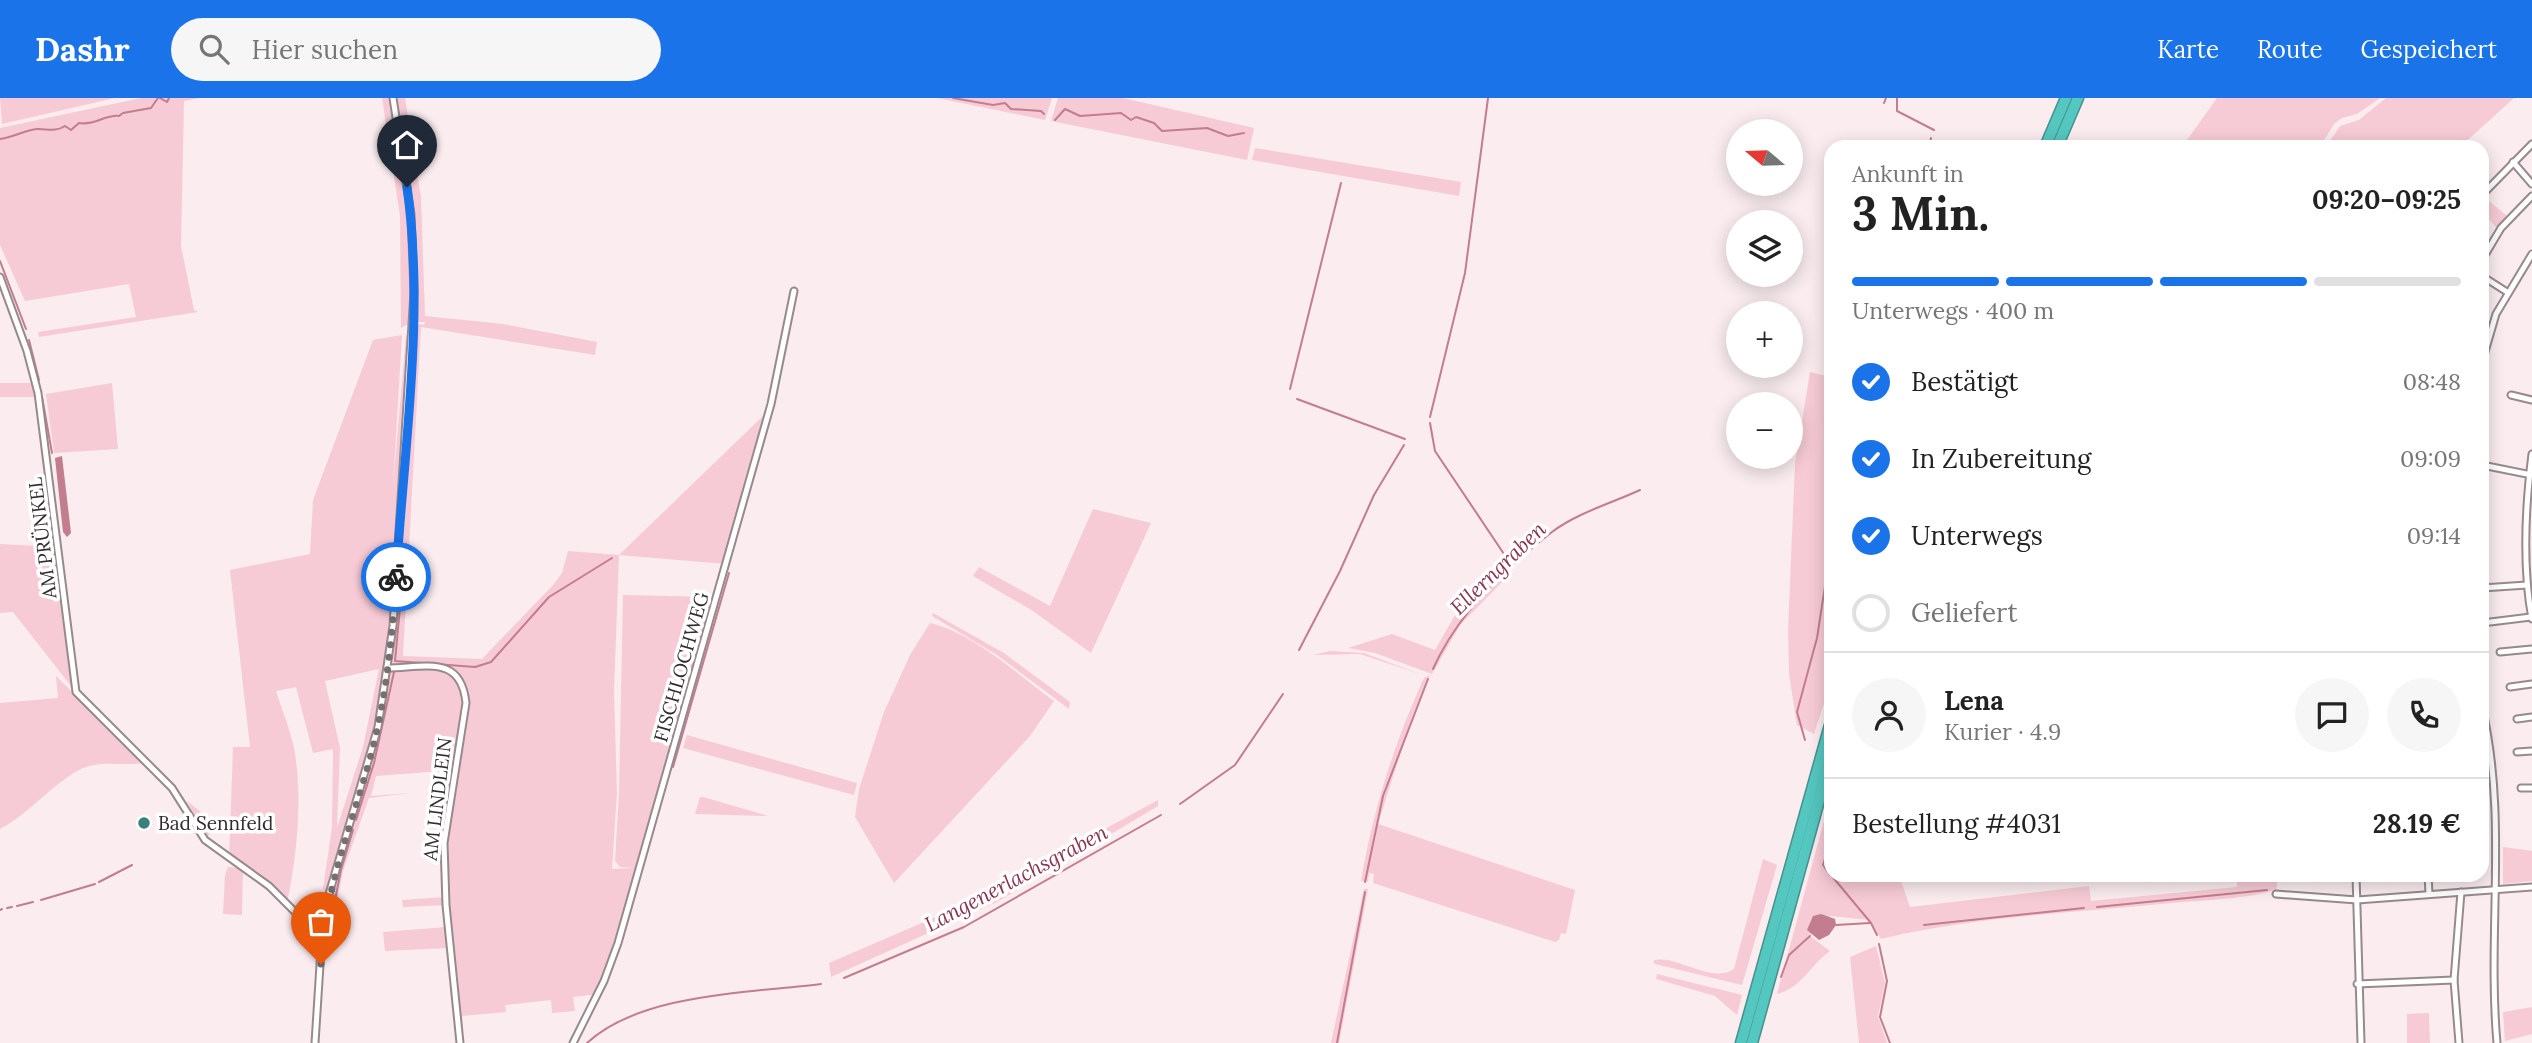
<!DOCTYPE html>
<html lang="de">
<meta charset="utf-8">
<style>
body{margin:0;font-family:Lora,serif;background:#f6f6f6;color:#222;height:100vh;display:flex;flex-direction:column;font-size:26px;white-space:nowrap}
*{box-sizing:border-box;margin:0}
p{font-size:23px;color:#767676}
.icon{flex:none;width:38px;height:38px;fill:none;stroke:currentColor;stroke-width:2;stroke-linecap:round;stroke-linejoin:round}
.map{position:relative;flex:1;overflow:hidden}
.panel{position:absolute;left:1824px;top:42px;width:665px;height:742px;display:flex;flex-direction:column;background:#fff;border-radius:21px;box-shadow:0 4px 18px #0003}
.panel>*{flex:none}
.needle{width:46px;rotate:289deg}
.tools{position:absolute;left:1726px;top:21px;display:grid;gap:14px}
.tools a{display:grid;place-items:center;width:77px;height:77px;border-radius:50%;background:#fff;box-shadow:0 4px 18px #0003;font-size:35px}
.pin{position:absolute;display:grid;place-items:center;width:60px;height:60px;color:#fff;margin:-72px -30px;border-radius:50% 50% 50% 0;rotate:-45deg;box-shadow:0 0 7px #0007}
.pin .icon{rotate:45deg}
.courier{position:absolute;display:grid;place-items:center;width:70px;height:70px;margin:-35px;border:5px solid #1a73e8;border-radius:50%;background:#fff;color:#222;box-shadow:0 2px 9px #0007}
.summary em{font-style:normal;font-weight:700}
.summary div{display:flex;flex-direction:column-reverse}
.summary{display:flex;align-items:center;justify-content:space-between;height:119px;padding:0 28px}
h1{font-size:46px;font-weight:700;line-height:52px}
.bar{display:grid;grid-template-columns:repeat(4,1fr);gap:10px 7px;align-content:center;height:84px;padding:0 28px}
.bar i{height:9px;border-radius:5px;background:#e0e0e0}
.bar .selected{background:#1a73e8}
.bar p{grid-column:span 4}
.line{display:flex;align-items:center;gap:18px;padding:0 28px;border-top:2px solid #e0e0e0}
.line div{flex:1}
.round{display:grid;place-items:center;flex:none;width:74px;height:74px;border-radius:37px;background:#f6f6f6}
ol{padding:0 28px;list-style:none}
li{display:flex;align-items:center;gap:21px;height:77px}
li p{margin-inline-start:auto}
li .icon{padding:7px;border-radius:50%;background:#1a73e8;color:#fff;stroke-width:4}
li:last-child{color:#767676}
li i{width:38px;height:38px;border:4px solid #e0e0e0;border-radius:50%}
header{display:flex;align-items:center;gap:42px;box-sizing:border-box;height:98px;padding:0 35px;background:#1a73e8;color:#fff}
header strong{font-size:33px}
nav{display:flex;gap:38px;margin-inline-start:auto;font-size:24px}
.search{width:490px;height:63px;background:#f6f6f6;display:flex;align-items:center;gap:18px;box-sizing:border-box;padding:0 24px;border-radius:38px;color:#767676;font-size:26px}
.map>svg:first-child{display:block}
.green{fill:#f7cbd5;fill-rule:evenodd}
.water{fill:#c27d8f}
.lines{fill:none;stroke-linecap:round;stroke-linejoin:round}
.stream{stroke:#c27d8f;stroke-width:2}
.street-casing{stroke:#968a8d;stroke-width:9}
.highway-casing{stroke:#47908c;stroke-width:13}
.street{stroke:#fff;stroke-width:5}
.highway{stroke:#54c7c0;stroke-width:10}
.done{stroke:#776f70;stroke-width:7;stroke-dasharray:0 12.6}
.route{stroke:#1a73e8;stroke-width:9}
.poi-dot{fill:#39817d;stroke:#fff;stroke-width:2.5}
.labels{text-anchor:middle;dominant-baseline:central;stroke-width:7;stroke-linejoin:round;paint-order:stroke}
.street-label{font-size:19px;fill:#302b2c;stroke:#fff}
.poi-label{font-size:19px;fill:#302b2c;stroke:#fff;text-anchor:start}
.water-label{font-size:21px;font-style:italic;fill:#893551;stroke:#fff}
</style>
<header>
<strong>Dashr</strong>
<div class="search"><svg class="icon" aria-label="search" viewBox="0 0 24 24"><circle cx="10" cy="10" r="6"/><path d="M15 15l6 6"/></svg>Hier suchen</div>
<nav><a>Karte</a><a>Route</a><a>Gespeichert</a></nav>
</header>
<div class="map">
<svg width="2532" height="945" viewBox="0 0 2532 945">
<rect width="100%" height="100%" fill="#faecef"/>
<g class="green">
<polygon points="0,0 115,0 2,26"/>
<polygon points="141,0 200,0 184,3 181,148 194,212 198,214 39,239 38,234 136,219 129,186 25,203 0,147 0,30"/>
<polygon points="382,0 390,0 411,153 410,225 401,230 400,118"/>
<path d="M397 0H405L421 99 425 218 503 226 597 244 595 257 421 229 403 558 482 561 553 487 562 475 568 453 619 457 764 317 726 466 619 457 614 593 617 695 612 771 633 770 620 769 615 763 619 695 623 497 716 499 618 845 598 896 573 899 575 913 552 915 551 902 505 907 506 914 462 918 463 934 459 935 449 850 385 853 383 834 446 829V807L403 809 402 802 446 799 444 745 455 672 376 678 371 698 411 695 369 700 343 773 331 835 323 836 329 796 323 791 332 729 333 651 313 655 296 589 276 593C282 612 290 631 294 650 303 698 297 757 287 805L243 771 242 817 223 816 225 777 228 769 241 770 229 762 233 649H250L230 472 310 456 313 402 373 242 402 237 393 387 406 238 413 233V225L424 227 425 224H417L418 153ZM379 571 363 649 337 730 340 650 325 583Z"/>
<polygon points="937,0 1052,0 1045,22"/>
<polygon points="1058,0 1123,0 1254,30 1247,62 1051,23"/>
<polygon points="2217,0 2380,0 2357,16 2342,20 2334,26 2320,49 2182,49"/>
<polygon points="2386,0 2514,0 2460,49 2326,49 2340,28 2359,22"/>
<polygon points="1255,50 1461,84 1459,98 1252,62"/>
<polygon points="2483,98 2507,118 2497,131 2490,122 2482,126"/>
<polygon points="1810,274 1830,279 1830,587 1814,636 1797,627 1789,576 1788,532 1795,366"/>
<polygon points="0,285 33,285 36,299 0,299"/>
<polygon points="112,285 118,351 54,355 46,296"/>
<polygon points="1093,411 1151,425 1091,555 1033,513 973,478 979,469 1050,508"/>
<polygon points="0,446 58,449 71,588 13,514 0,515"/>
<polygon points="1501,471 1508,478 1460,527 1432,576 1375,555 1348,550 1392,536 1435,552 1454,519"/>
<polygon points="933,515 1004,555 1070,604 1069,611 997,557 932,518"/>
<path d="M930 525C975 536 1017 576 1054 603L1030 638 894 785 855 719 859 691 884 614 910 557Z"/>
<polygon points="1330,553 1364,555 1420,576 1360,556 1313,557"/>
<path d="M1430 577 1412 619 1378 726 1575 792 1566 836 1561 835 1559 842 1555 844 1373 785 1374 776 1369 775 1368 784 1361 783C1373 713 1394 645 1424 580Z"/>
<path d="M56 578 144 665C126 668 107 663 89 668 61 676 31 715 0 731V605L58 600Z"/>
<polygon points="687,637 857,685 854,697 683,650"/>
<polygon points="700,699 703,699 768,718 695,716"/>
<path d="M1830 701V777H1899L1910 809 2089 788 2091 803 2237 789V777H2277V791C2253 801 2200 802 2172 805 2075 815 1977 818 1881 841L1870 822 1830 818 1810 838 1830 853C1810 867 1802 890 1777 896Z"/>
<polygon points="1158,702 1158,708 997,804 831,879 829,865 975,802"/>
<polygon points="187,703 201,714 210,734 207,741"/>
<polygon points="2503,749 2532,753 2532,783 2503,786"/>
<path d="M1763 761 1777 767 1742 887 1655 866 1653 863C1673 854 1711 887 1734 871Z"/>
<polygon points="1364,791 1368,791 1339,945 1331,945"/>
<polygon points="1876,848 1885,885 1878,918 1887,945 1859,945 1850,859"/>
<polygon points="1657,876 1742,897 1737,917 1715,898 1656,881"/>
<polygon points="2532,909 2532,936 2505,943 2503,914"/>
<polygon points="2429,915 2430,945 2407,945 2407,916"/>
</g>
<g class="water">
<polygon points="62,358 71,435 67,439 63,434 55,360"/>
<polygon points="1821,816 1835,821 1836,827 1829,837 1819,842 1807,832 1813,818"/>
</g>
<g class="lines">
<g class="stream">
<polyline points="160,0 167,4 169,0"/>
<polyline points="953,0 993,7 1005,5 1011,11 1041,13 1044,16"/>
<polyline points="1897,0 1897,13 1934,32"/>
<polyline points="1884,5 1886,0"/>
<polyline points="1055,22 1065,11 1080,18 1121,15 1131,22 1136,19 1154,25 1162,33 1207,30 1228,38 1244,35"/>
<path d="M0 41C11 40 28 31 38 31 48 31 56 34 65 28L71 32 79 25C94 28 106 16 119 18L123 15 151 10 158 0"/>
<polyline points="1929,49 1931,40"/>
<polyline points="0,163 26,231"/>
<polyline points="29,242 39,282"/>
<polyline points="1290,291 1341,85"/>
<polyline points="42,299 52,355"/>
<polyline points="1297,301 1405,341"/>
<polyline points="1430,319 1465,175 1488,0"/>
<polyline points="1430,325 1435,353 1512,468"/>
<polyline points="406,446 395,563 475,569 491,564 549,499 612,460"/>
<polyline points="1299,552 1340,473 1374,397 1404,347"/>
<path d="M1433 571C1457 517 1505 470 1552 434 1577 415 1612 405 1640 392"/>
<polyline points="1805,642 1797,614 1817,540 1830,456"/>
<polyline points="673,669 729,475"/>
<polyline points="1180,706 1235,667 1283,596"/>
<polyline points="356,722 374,665 394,574"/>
<polyline points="1830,744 1823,767 1830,777"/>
<polyline points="1831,777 1871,825 1877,837"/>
<polyline points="99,784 132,767"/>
<polyline points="1365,784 1383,698 1428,581"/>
<polyline points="41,802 95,786"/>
<polyline points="17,808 33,804"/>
<polyline points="2097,809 2267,792"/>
<polyline points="7,810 12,809"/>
<polyline points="0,812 2,811"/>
<polyline points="330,827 341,772 353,732"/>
<polyline points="1836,827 1870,825"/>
<polyline points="1924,827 2084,810"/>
<polyline points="1879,846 1887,883 1880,919 1890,945"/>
<polyline points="1781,879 1789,857 1810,838"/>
<polyline points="844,880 964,829 1161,717"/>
<path d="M587 945C641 895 750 895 821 886"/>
<polyline points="1337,945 1365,794"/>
</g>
<g class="street-casing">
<g id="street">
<polyline points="2513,64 2532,86"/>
<polyline points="2482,97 2532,46"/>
<polyline points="2482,162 2501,130 2532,98"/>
<polyline points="2482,178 2507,194"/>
<polyline points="0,179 27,253 38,295 76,594 172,690 205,742 269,788 322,841"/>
<polyline points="2482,264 2496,216 2532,156"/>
<polyline points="2511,297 2532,302"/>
<path d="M2532 356C2525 411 2522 467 2532 521"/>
<polyline points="2482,367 2532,377"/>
<polyline points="2482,490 2527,487"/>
<polyline points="2482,525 2531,519"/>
<polyline points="2500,554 2532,551"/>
<path d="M388 570C427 569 461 557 466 605L444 745 446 807 460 945"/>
<polyline points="2510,589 2532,586"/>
<path d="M2482 609C2508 719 2487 834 2497 945"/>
<polyline points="2517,621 2532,619"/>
<polyline points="2517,654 2532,653"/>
<polyline points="2521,690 2532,690"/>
<polyline points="2356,777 2361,945"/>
<polyline points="2428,777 2429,796"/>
<polyline points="2276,796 2357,802 2532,789"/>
<polyline points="2357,886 2454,882"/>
<polyline points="315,945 322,836 329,796 378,629 393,528 414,194 411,116 393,0"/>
<polyline points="573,945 604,883 618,845 771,306 794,193"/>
<polyline points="2459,945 2454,882 2461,794"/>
</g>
</g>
<g class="highway-casing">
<g id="highway">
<polyline points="2045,49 2066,0"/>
<polyline points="2057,49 2078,0"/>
<polyline points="1741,945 1830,627"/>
<polyline points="1752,945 1830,663"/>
</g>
</g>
<use href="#street" class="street"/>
<use href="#highway" class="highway"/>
</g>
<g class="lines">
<path class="done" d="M321 866C324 794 350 732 369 664 386 604 392 542 396 479"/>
<path class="route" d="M396 479C404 350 425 217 407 89"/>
</g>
<circle class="poi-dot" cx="144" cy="725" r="7"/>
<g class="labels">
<g class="street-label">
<text transform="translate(42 440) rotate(-97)">AM PRÜNKEL</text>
<text transform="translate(681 569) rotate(-74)">FISCHLOCHWEG</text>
<text transform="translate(437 701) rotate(-83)">AM LINDLEIN</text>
</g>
<g class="poi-label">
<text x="158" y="725">Bad Sennfeld</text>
</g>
<g class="water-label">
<text transform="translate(1498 470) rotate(-44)">Ellerngraben</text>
<text transform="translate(1016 780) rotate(-28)">Langenerlachsgraben</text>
</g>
</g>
</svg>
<div class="tools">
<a><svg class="needle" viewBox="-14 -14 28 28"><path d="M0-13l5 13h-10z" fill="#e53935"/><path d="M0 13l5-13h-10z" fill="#767676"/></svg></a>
<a><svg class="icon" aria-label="layers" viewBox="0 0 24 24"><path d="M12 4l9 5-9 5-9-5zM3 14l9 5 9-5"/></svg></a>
<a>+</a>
<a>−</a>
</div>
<div class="pin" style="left:321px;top:866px;background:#ea580c"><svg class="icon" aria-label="bag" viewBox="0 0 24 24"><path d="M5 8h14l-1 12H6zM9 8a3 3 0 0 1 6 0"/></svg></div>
<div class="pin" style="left:407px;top:89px;background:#1f2937"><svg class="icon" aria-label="home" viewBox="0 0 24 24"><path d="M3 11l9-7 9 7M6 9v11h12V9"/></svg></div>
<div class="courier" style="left:396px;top:479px"><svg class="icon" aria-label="bike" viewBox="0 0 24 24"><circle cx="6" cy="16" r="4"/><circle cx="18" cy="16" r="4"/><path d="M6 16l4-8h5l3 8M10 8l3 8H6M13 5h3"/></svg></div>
<section class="panel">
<div class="summary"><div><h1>3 Min.</h1><p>Ankunft in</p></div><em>09:20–09:25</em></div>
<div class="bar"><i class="selected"></i><i class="selected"></i><i class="selected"></i><i></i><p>Unterwegs · 400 m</p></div>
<ol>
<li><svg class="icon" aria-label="check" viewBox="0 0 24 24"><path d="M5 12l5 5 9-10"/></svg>Bestätigt<p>08:48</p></li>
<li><svg class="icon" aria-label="check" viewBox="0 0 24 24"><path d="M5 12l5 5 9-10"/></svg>In Zubereitung<p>09:09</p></li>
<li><svg class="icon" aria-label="check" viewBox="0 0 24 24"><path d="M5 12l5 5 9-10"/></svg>Unterwegs<p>09:14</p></li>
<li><i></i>Geliefert</li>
</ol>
<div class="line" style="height:126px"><a class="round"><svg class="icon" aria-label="person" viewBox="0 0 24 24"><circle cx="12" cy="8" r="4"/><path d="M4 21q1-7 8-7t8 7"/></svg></a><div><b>Lena</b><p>Kurier · 4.9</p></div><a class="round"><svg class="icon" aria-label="chat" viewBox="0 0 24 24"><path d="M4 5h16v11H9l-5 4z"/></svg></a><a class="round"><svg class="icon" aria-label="phone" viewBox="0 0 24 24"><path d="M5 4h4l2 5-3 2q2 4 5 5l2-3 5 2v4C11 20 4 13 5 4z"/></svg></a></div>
<div class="line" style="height:91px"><div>Bestellung #4031</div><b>28.19 €</b></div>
</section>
</div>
